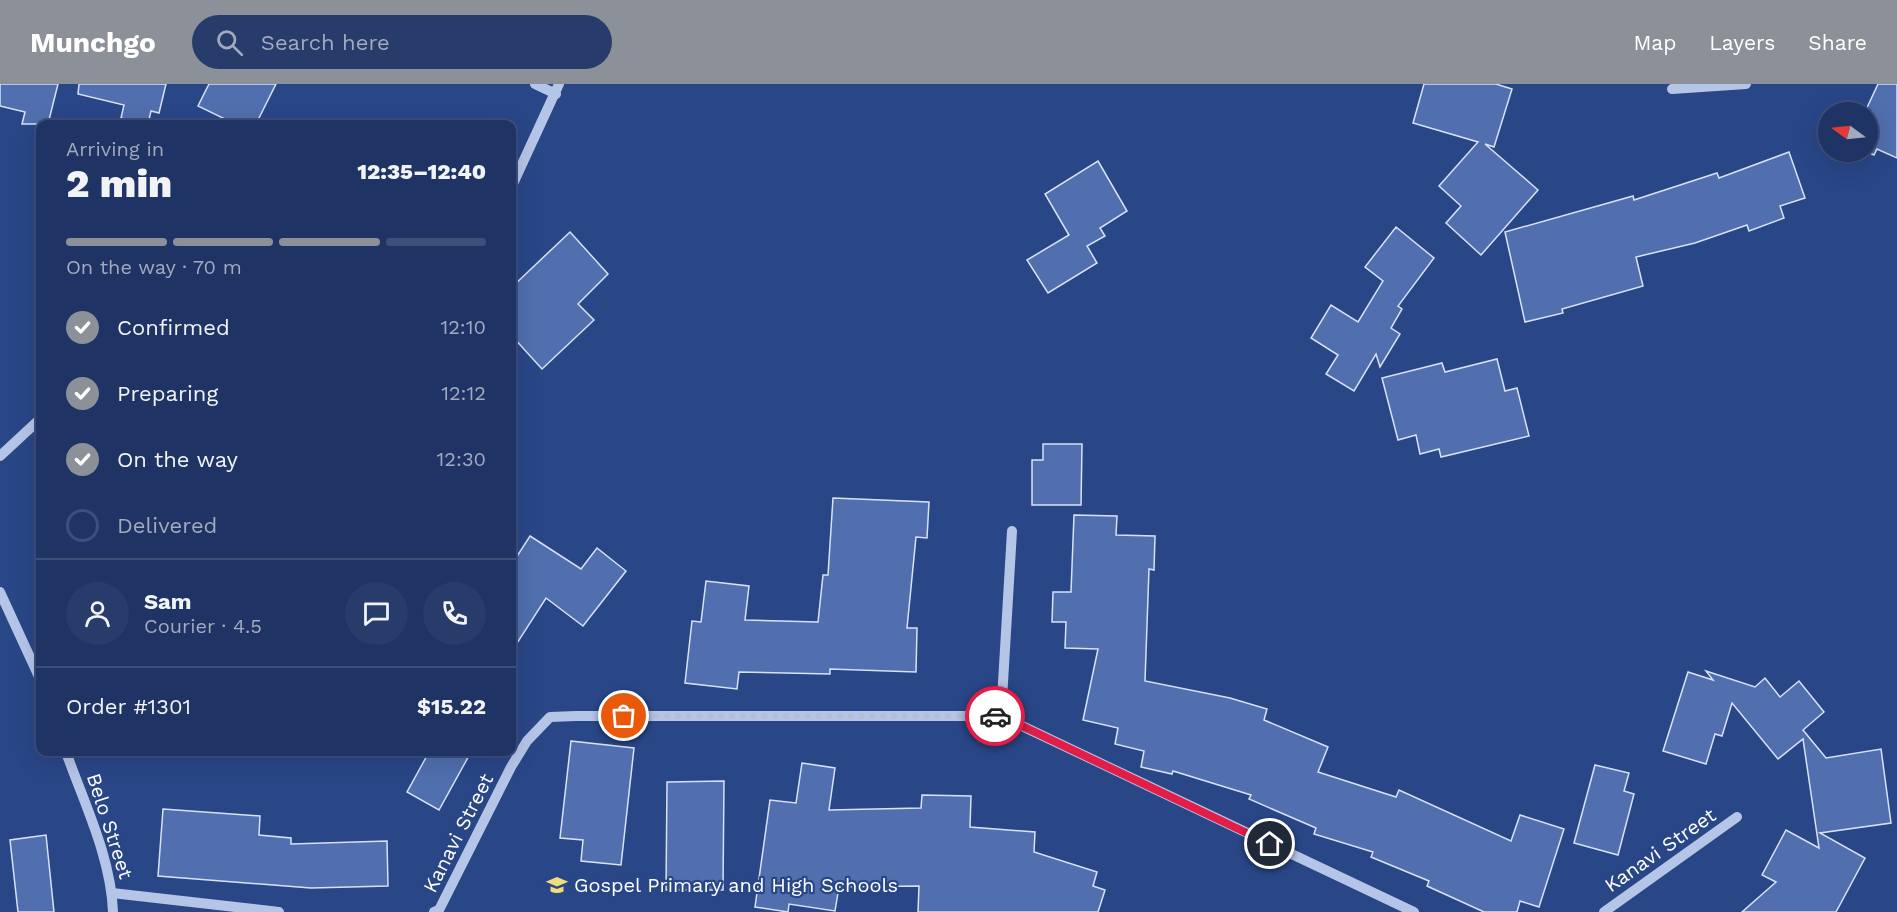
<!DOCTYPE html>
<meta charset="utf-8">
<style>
body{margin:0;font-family:"Work Sans",sans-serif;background:#273c6b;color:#f1f3f6;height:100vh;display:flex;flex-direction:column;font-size:22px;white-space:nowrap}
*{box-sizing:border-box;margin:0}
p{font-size:20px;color:#a1aabf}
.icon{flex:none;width:33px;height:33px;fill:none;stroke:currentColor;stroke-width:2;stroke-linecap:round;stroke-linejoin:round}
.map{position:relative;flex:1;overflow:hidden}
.drawer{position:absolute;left:36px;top:36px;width:480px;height:636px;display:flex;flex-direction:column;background:#1f3465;border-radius:12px;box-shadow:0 6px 24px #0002,0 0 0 2px #3c4f79}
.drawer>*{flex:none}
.needle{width:39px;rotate:285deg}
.tools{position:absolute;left:1818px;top:18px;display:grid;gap:12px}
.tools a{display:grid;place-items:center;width:60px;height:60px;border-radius:50%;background:#1f3465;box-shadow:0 6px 24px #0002,0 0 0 2px #3c4f79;font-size:30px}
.pin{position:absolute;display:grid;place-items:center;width:51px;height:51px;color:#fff;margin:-26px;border:3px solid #fff;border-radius:50%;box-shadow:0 2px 6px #0007}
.courier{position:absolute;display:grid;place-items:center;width:60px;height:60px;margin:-30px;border:4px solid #e11d48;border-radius:50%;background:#fff;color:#222;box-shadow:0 2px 8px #0007}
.headline em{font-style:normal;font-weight:800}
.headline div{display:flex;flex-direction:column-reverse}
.headline{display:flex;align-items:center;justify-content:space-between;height:102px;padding:0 30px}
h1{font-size:39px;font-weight:800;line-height:45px}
.bar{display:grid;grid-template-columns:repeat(4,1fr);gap:9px 6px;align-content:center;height:72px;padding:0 30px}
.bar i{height:8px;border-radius:4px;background:#3c4f79}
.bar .active{background:#8c9099}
.bar p{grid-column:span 4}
.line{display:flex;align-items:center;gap:15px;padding:0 30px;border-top:2px solid #3c4f79}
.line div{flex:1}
.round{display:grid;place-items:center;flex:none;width:63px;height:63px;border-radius:32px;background:#273c6b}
ol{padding:0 30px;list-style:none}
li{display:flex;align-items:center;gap:18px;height:66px}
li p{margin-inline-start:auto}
li .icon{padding:6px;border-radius:50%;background:#8c9099;color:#fff;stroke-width:4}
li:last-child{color:#a1aabf}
li i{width:33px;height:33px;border:3px solid #3c4f79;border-radius:50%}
header{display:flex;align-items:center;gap:36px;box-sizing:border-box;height:84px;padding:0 30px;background:#8c9099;color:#fff}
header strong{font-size:28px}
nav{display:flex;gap:33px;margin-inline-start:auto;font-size:21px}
.search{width:420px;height:54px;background:#273c6b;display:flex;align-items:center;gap:15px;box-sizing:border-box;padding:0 21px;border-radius:33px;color:#a1aabf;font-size:22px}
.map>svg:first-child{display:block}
.building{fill:#516fae;stroke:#d8e2f6;stroke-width:1.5}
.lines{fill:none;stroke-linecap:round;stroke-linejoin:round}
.minor{stroke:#b5c5e8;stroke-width:10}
.done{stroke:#b4bed5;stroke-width:6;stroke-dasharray:0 10.8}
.route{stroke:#e11d48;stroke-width:8}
.labels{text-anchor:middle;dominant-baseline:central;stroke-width:4.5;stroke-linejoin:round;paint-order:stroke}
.street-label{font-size:20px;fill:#fff;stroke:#294687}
.poi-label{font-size:20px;fill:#fff;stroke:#294687;text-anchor:start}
</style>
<header>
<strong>Munchgo</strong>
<div class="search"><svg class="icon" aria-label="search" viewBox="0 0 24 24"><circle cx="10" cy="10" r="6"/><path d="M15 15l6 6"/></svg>Search here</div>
<nav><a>Map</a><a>Layers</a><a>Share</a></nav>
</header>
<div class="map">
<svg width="1897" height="828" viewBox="0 0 1897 828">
<rect width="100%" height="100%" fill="#294687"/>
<g class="building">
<polygon points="0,0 58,0 48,40 22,40 25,28 0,22"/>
<polygon points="79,0 166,0 159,29 151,27 148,40 121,34 124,21 78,10"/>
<polygon points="209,0 276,0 256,40 235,40 198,22"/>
<polygon points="1424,0 1496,0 1512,5 1494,63 1485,60 1538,106 1481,171 1446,139 1461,122 1439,102 1478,58 1413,39"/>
<polygon points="1878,0 1897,0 1897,74 1877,65 1874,71 1867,68 1868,28 1865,28"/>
<polygon points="1789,68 1805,114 1780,122 1784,134 1749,147 1747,141 1695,159 1636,173 1643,202 1562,225 1563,229 1525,238 1505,148 1633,112 1634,116 1717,89 1719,94"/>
<polygon points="1098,77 1127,127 1100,144 1105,152 1087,162 1097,179 1048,209 1027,176 1069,151 1045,110"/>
<polygon points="1396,143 1434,174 1398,222 1402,225 1391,244 1400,250 1380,283 1376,270 1354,307 1326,290 1338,271 1311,254 1331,221 1358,238 1383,197 1365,183"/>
<polygon points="570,148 608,190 578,220 594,236 542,285 512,252 512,203"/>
<polygon points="1497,275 1505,307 1517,304 1529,352 1441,373 1439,365 1420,370 1416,351 1398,356 1382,294 1442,279 1445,288"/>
<polygon points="1043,360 1082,360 1081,421 1032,421 1032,376 1043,376"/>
<polygon points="833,414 929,418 927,454 916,453 907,544 917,544 916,588 830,585 830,590 739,588 737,605 685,599 692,537 701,538 706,497 749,502 745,536 818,538 823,491 828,491"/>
<polygon points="1074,431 1117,432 1116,451 1155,452 1154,486 1149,485 1145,597 1230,614 1267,625 1264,636 1328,663 1318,688 1396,713 1399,706 1511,757 1520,731 1564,745 1539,823 1520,817 1517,828 1484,828 1427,802 1429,797 1371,773 1373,768 1314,750 1316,744 1249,715 1251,711 1173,687 1172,690 1141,683 1144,667 1115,660 1118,644 1083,636 1098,565 1065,564 1066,538 1052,538 1053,508 1071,508"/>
<polygon points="530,452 581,485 597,464 626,487 583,542 546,514 512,567 512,480"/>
<polygon points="1706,587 1755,603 1765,594 1780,613 1799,597 1824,628 1803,646 1826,674 1881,665 1891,739 1820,749 1865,774 1836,828 1742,828 1776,798 1762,791 1786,746 1819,764 1803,655 1778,675 1732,619 1722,652 1715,650 1706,680 1663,667 1688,588 1713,596"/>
<polygon points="571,657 634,664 621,781 581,777 583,756 560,754"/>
<polygon points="429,668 471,668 439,726 407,708"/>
<polygon points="802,679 835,684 829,726 921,724 922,711 971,712 970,743 1035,748 1034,768 1097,788 1093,802 1105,806 1098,828 918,828 919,802 839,803 835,827 789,820 788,828 755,823 770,716 796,719"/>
<polygon points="1595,681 1629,689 1624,707 1634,710 1618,771 1574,759"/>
<polygon points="724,697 723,806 666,806 667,698"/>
<polygon points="163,725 260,732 259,751 291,754 291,760 387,757 388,802 311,804 158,792"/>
<polygon points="46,751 54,828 18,828 10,756"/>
</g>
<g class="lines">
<g class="minor">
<polyline points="535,0 556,10"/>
<polyline points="1672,5 1746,0"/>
<polyline points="512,102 559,0"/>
<polyline points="0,372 40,335"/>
<polyline points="0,508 40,595"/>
<polyline points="1001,632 1012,447"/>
<path d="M66 668C84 719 111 773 113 828"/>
<polyline points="112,809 279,828"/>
<polyline points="434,828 439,826 511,683 527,657 550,633 576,632 1001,632 1414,828"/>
<polyline points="1604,828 1737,733"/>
</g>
</g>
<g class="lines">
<polyline class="done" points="624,632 995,632"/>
<polyline class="route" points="995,632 1001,632 1270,760"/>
</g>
<defs>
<g id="school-bare" transform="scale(1.62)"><path d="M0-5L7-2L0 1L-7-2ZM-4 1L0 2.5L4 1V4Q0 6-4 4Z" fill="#efdc7b" stroke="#294687" stroke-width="2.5" paint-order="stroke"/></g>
</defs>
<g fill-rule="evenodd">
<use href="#school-bare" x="557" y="801"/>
</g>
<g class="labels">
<g class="street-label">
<text transform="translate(110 742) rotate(72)">Belo Street</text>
<text transform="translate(458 749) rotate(-63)">Kanavi Street</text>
<text transform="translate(1660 766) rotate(-35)">Kanavi Street</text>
</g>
<g class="poi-label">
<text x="574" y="801">Gospel Primary and High Schools</text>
</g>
</g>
</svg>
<div class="tools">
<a><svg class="needle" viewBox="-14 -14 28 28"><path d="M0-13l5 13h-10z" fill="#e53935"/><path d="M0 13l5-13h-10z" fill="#a1aabf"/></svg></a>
</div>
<div class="pin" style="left:624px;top:632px;background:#ea580c"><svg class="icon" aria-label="bag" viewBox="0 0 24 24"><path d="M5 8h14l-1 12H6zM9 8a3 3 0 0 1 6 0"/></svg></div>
<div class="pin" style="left:1270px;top:760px;background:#1f2937"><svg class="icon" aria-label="home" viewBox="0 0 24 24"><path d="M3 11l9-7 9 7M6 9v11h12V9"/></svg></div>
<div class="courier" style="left:995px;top:632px"><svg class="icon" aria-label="car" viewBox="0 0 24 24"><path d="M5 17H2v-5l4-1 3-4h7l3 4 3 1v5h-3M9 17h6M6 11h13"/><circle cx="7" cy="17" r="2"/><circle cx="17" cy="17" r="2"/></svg></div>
<section class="drawer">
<div class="headline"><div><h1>2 min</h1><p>Arriving in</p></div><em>12:35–12:40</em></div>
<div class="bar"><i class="active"></i><i class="active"></i><i class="active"></i><i></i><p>On the way · 70 m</p></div>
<ol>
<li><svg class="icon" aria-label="check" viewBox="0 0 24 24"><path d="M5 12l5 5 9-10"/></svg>Confirmed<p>12:10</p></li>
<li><svg class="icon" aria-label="check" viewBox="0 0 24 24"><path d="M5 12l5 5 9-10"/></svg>Preparing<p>12:12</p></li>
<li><svg class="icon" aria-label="check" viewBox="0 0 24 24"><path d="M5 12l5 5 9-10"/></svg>On the way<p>12:30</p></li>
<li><i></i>Delivered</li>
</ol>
<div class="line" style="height:108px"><a class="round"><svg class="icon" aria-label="person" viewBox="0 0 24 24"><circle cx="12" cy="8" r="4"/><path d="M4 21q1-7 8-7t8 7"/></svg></a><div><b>Sam</b><p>Courier · 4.5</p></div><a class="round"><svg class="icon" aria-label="chat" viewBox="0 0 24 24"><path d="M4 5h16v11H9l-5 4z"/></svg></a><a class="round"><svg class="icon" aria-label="phone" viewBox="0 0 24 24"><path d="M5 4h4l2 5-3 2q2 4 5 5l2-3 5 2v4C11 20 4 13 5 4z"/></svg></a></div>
<div class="line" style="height:78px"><div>Order #1301</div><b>$15.22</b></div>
</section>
</div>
